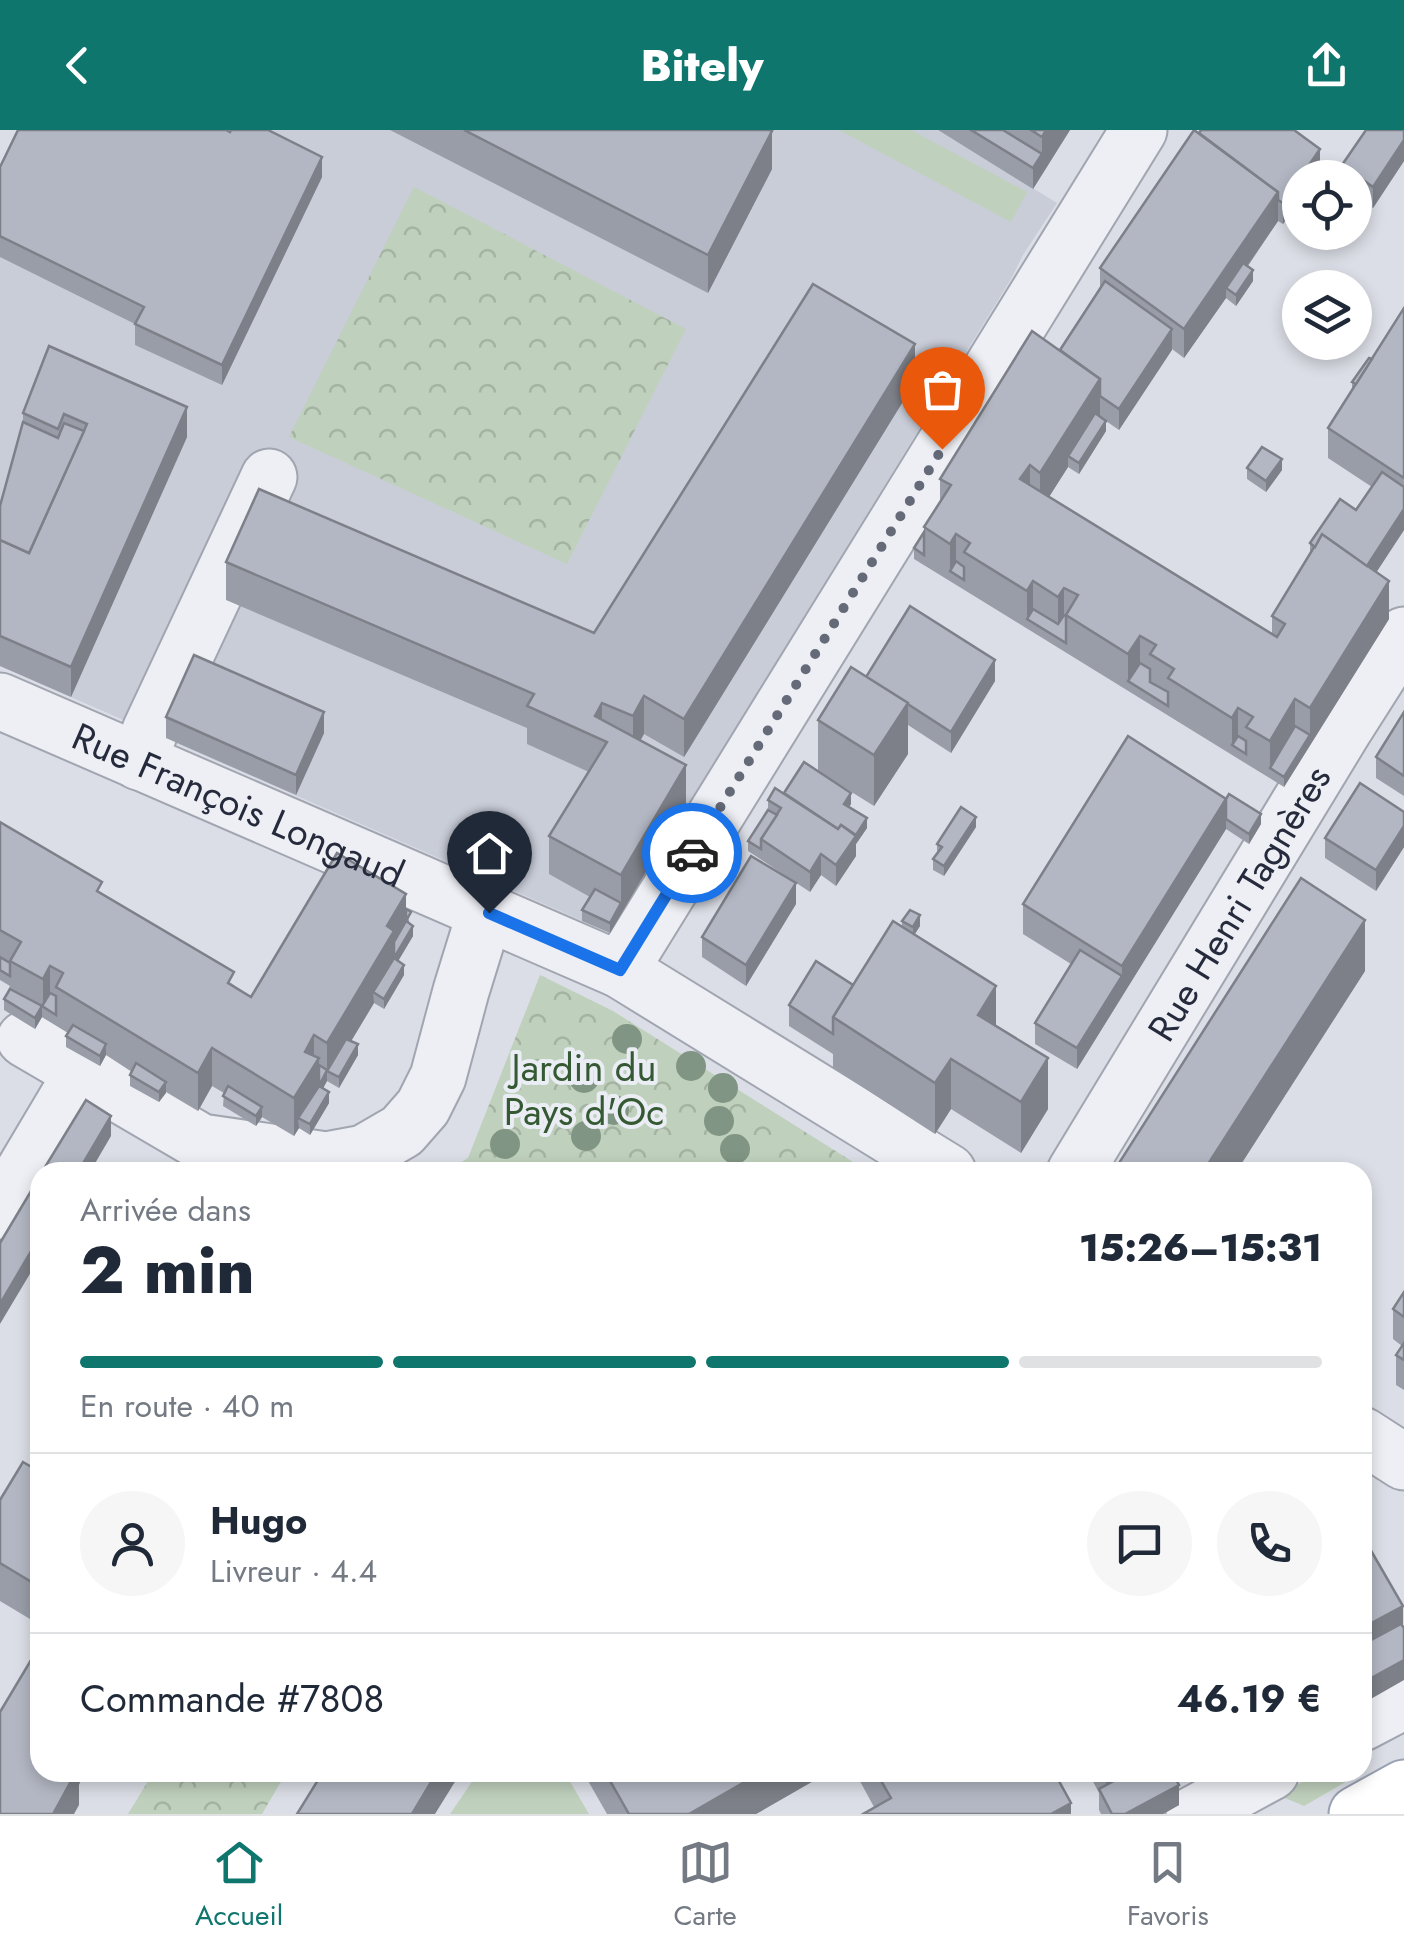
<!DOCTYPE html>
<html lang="fr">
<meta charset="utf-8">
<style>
body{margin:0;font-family:Jost,sans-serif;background:#f6f6f7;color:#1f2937;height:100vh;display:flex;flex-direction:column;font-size:38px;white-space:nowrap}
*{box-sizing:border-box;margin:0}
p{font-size:32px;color:#747a83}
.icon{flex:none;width:55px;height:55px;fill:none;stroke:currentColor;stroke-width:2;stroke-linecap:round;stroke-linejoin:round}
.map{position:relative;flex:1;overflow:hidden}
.side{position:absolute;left:30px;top:1032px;width:1342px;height:620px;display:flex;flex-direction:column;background:#fff;border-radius:30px;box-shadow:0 5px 15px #0003}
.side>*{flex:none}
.controls{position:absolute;left:1282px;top:30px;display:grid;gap:20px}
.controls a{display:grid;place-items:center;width:90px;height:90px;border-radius:50%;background:#fff;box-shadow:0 5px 15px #0003;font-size:50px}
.pin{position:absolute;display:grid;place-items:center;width:85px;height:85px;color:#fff;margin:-102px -42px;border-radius:50% 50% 50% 0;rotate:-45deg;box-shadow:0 0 10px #0007}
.pin .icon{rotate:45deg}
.courier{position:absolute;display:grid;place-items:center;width:100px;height:100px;margin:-50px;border:8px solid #1a73e8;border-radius:50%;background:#fff;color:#222;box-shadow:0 2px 12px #0007}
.headline em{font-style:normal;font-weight:800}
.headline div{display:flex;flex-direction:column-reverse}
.headline{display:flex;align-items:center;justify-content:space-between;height:170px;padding:0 50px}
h1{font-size:65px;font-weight:800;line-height:75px}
.bar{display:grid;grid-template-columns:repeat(4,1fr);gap:15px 10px;align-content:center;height:120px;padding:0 50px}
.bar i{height:12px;border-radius:8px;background:#e0e1e3}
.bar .active{background:#0f766e}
.bar p{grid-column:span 4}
.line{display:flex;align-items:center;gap:25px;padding:0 50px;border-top:2px solid #e0e1e3}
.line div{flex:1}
.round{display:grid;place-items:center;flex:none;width:105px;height:105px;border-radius:52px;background:#f6f6f7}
header{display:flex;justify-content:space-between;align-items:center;height:130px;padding:0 50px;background:#0f766e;color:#fff;font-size:45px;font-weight:800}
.tab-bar{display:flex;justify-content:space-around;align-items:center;height:140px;border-top:2px solid #e0e1e3;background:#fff;font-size:28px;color:#747a83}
.tab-bar a{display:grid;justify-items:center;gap:5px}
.tab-bar .active{color:#0f766e}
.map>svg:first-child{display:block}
.built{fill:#c9cdd8}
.green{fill:#bfd0bc}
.forest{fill:url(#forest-crowns)}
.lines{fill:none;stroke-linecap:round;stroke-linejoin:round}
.minor-casing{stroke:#a1a5b0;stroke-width:59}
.major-casing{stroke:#9aa1b2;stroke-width:59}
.minor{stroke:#eeeff4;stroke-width:55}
.major{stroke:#fff;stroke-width:55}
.tree{fill:#809583}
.wall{fill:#999da8}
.shaded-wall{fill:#7d8088}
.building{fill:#b2b7c3;stroke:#7d8088;stroke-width:2.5}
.done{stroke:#656a78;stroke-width:10;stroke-dasharray:0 18}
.route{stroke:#1a73e8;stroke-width:12}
.labels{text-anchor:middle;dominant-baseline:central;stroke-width:8;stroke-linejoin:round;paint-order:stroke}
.street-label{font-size:38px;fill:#252b3c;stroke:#eaedf4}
.park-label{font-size:38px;fill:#355932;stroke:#eaedf4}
</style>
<header><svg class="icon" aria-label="back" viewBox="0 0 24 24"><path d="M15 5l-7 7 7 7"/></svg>Bitely<svg class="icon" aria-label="share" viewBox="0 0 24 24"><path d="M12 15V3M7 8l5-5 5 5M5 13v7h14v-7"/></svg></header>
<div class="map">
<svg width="1404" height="1684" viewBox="0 0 1404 1684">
<defs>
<pattern id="forest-crowns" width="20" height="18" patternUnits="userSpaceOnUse" patternTransform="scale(2.5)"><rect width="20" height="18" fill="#bfd0bc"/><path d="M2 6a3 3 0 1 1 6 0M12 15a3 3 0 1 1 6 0" fill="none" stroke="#a4b3a2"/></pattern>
</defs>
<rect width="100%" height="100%" fill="#dbdee6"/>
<polygon class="built" points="18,0 938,0 1057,73 1023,125 1011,149 610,803 0,536 0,38"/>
<g class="green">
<polygon points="839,0 911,0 1027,62 1011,92"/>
<polygon points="478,1643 565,1643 589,1684 450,1684"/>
<polygon points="1319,1643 1361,1643 1304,1676 1278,1665"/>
</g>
<g class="forest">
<polygon points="414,57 686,199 567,434 289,307"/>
<polygon points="540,845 613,881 869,1042 446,1042 468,1028"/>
<polygon points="153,1643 153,1642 286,1643 262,1684 128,1684"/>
</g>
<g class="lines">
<g class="minor-casing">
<g id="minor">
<path id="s1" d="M0 571 620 840 948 1042"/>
<polyline points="139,632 150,601 269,347"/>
<polyline points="620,840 1139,0"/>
<polyline points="25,909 201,1012 326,1030 364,1023 402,1001 423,977 438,947 461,861 478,806 489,783"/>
<path id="s2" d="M1075 1042 1343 601 1404 505"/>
<polyline points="0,1081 82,943"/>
<polyline points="1362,1305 1404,1332"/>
<polyline points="1362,1593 1404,1571"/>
<polyline points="1194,1684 1271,1642"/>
</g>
</g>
<g class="major-casing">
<polyline id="major" points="1357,1684 1404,1658"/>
</g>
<use href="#minor" class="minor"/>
<use href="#major" class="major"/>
</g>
<g class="tree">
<circle cx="627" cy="909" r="15"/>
<circle cx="691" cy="936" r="15"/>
<circle cx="584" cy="948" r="15"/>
<circle cx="723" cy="958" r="15"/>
<circle cx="614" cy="980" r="15"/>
<circle cx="719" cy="991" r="15"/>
<circle cx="586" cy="1006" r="15"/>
<circle cx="505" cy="1014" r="15"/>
<circle cx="735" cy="1019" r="15"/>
</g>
<g class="wall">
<polygon points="390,0 769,0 772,39 708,163"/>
<polygon points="938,0 1070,0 1033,59"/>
<polygon points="1404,0 1404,31 1373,78 1355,65 1355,48 1342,48 1342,35"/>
<polygon points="1199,3 1320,39 1300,48 1300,69 1283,94 1278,91 1248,136 1253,151 1236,176 1226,168 1184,228 1172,219 1119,300 1106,291 1106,301 1079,344 1068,337 1049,367 1272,504 1272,486 1310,424 1310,413 1356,380 1372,357 1328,328 1328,298 1352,260 1352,252 1372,229 1404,178 1404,400 1376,442 1389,489 1284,657 914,429 914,418 924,402 924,397 940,373 940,349 1060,220 1100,159 1100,138"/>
<polygon points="0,37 322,47 222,255 135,215 135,194 0,127"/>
<polygon points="49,216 187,307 71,567 0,536 0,376 23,292 23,283"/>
<polygon points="915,252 684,627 644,604 640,610 686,673 610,803 582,791 582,780 590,767 549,744 549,706 589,642 527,614 527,598 226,470 226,432 594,503"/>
<polygon points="1247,338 1282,340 1266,362 1247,349"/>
<polygon points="866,547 995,551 951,623 908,595 908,624 874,676 818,641 818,590"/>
<polygon points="1404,582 1404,666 1376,648 1376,627"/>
<polygon points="166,587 324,603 296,665 166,608"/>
<polygon points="1128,606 1261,694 1249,714 1226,699 1077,939 1035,914 1035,893 1071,834 1023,804 1023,774"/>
<polygon points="784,664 851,674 849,677 867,698 856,714 856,726 836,756 821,745 810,762 748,721 748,711 768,680 768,670"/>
<polygon points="1404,682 1404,717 1376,761 1325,728 1325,708"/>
<polygon points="0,692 251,867 406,779 413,806 398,831 404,845 384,879 374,873 351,911 358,925 339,958 327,951 323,958 329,973 310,1005 299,998 294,1006 262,987 256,996 223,976 224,963 212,956 198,981 166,962 159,972 130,956 130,945 132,942 106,925 100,936 66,917 66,906 68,903 42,887 35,899 4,880 4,869 10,856 0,850"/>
<polygon points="976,697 944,746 933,740 933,729 937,724 937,714"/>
<polygon points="796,774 746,856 702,827 702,807"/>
<polygon points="902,791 920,796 914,805 996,896 1048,979 1021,1023 951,979 935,1004 833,938 833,924 789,896 789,875 853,855 902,797"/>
<polygon points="1365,841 1236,1042 1119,1042 1119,1033"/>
<polygon points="1404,1162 1404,1260 1396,1255 1396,1225 1402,1216 1393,1209 1393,1179"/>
<polygon points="40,1342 40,1495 0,1471 0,1370"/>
<polygon points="583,1642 829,1642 756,1684 607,1684"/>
<polygon points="855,1642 1054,1642 1071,1684 874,1677"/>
<polygon points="1088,1642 1172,1642 1179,1675 1163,1684 1101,1684 1099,1680 1099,1663"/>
</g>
<g class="shaded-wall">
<polygon points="1046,0 1070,0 1033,59 1033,38 1042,24 1042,7"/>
<polygon points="772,1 772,39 708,163 708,125"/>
<polygon points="1404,10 1404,31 1373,78 1373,57"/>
<polygon points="1320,19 1320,39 1315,48 1301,48"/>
<polygon points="322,27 322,47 222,255 222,235"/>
<polygon points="1300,49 1300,69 1283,94 1283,73"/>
<polygon points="1278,62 1278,91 1230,161 1226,158 1226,168 1184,228 1184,199"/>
<polygon points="1253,140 1253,151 1236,176 1236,165"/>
<polygon points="1172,199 1172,220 1119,300 1119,279"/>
<polygon points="915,214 915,252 684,627 684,589"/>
<polygon points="1100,249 1100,287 1068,326 1068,337 1040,381 1040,343"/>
<polygon points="187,277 187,307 71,567 71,537"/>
<polygon points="1106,291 1106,301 1079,344 1079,333"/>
<polygon points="1282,329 1282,340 1266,362 1266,351"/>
<polygon points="1030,335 1030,373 1020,349"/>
<polygon points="1404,379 1404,400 1359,469 1359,448"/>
<polygon points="956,404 956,442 950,441 950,414"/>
<polygon points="1033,451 1033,489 1027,489 1027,461"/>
<polygon points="1389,451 1389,489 1284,657 1284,647 1310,605 1310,578"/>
<polygon points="1064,458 1064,496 1058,505 1058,467"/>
<polygon points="1140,506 1140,544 1128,551 1128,524"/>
<polygon points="995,530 995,551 951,623 951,602"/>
<polygon points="644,566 644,604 633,624 633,586"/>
<polygon points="1295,569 1295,606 1270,638 1270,611"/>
<polygon points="602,573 602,610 595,586"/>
<polygon points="908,573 908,624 874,676 874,625"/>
<polygon points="1238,578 1238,616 1232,615 1232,588"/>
<polygon points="324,582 324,603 296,665 296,645"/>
<polygon points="686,635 686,673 610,803 610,793 621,773 621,745"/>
<polygon points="851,663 851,674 844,684 844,674"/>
<polygon points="1226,669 1226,699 1077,939 1077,918 1122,846 1122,836"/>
<polygon points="1261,684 1261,694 1249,714 1249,704"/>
<polygon points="976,687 976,697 944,746 944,736"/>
<polygon points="867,688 867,698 856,714 856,726 836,756 836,735"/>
<polygon points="1404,696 1404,717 1376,761 1376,740"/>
<polygon points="821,724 821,745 810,762 810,742"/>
<polygon points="796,753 796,774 746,856 746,835"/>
<polygon points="406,764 406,802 413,796 413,806 378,865 373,862 374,873 332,943 327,941 327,951 327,913 387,796"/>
<polygon points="920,785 920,796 913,807 913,797"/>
<polygon points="1365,790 1365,841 1236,1042 1203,1042"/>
<polygon points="404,835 404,845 384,879 384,869"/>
<polygon points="50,836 50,874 43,877 43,849"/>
<polygon points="996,856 996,907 978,885"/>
<polygon points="42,876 42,887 35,899 35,888"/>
<polygon points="314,905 314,935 319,928 319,966 298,988 299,998 294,1006 294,968 305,922"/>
<polygon points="106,914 106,925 100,936 100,926"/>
<polygon points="358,914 358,925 339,958 339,947"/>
<polygon points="212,918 212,956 198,981 198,943"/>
<polygon points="1048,928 1048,979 1021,1023 1021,972"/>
<polygon points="951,929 951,979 935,1004 935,953"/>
<polygon points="327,940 327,951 319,966 319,956"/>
<polygon points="166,952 166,963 159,972 159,962"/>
<polygon points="329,962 329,973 310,1005 310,994"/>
<polygon points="262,977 262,987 256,996 256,986"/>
<polygon points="111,986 111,1006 90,1042 78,1042"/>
<polygon points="40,1106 40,1127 0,1194 0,1174"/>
<polygon points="1403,1476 1403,1514 1362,1536 1362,1498"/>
<polygon points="1404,1530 1404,1550 1362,1574 1362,1553"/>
<polygon points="76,1642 84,1642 79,1655 79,1675 74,1684 53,1684"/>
<polygon points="437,1642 461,1642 435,1684 412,1684"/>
<polygon points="762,1642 829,1642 756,1684 689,1684"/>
<polygon points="1106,1642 1167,1642 1106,1676"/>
<polygon points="1179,1655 1179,1675 1163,1684 1125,1684"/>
<polygon points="1071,1673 1071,1684 1051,1684"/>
</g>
<g class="building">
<polygon points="18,0 226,0 230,2 231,0 268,0 322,27 222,235 135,194 144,177 0,106 0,37"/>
<polygon points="464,0 769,0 772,1 708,125"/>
<polygon points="971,0 1003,0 1042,24 1033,38"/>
<polygon points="1031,0 1046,0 1042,7"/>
<polygon points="1194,0 1278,62 1184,199 1100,138"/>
<polygon points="1201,0 1294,0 1320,19 1283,73 1278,70 1278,62 1199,3"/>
<polygon points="1366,0 1404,0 1404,10 1373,57 1342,35"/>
<polygon points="1243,133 1253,140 1236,165 1226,158"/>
<polygon points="1105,151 1172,199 1119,279 1100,266 1100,249 1060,220"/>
<polygon points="813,154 915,214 684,589 644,566 633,586 602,573 595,586 686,635 621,745 549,706 607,612 527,576 534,564 226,432 259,359 594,503"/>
<polygon points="1404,178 1404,348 1328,298"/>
<polygon points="1032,201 1100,249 1040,343 1030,335 1020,349 1277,507 1285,494 1272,486 1322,404 1389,451 1310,578 1295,569 1270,611 1246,597 1253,587 1238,578 1232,588 1168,548 1174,539 1150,524 1156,515 1140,506 1128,524 1066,485 1078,465 1064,458 1058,467 1033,451 1027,461 964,422 970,413 956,404 950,414 924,397 951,355 940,349"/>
<polygon points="49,216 187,277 71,537 0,506 0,410 29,423 87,294 64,284 58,299 23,283"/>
<polygon points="1369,228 1372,229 1356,254 1352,252"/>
<polygon points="1095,283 1106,291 1079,333 1068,326"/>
<polygon points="23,292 58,308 64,293 84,301 29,423 0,410 0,376"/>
<polygon points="1262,317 1282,329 1266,351 1247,338"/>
<polygon points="1382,342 1404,357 1404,379 1367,436 1322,404 1315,417 1310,413 1340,369 1356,380"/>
<polygon points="924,402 924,425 914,418"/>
<polygon points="956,431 964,437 964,450 950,441"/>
<polygon points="910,476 995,530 951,602 866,547"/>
<polygon points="1033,479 1058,494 1064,485 1066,486 1066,513 1027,489"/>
<polygon points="194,525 324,582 296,645 166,587"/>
<polygon points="1140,533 1150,539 1150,552 1168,562 1168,576 1128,551"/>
<polygon points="851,537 908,573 874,625 818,590"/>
<polygon points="1404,582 1404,646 1376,627"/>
<polygon points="1295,596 1310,605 1284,647 1270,638"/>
<polygon points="1128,606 1226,669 1122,836 1023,774"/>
<polygon points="1238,606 1246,611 1246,624 1232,615"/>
<polygon points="804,632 851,663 844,674 867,688 856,705 841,695 838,699 784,663"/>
<polygon points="1360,653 1404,682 1404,696 1376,740 1325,708"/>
<polygon points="775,658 838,699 841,695 856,706 836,735 821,724 810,742 761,709 781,678 768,670"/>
<polygon points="1229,664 1261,684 1249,704 1226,689 1226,669 1221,678"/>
<polygon points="961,677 976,687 944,736 933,729 942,717 937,714"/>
<polygon points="768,680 777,685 761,709 761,719 748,711"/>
<polygon points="0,692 102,752 97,761 234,842 228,853 251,867 337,723 406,764 387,796 394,801 327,913 314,905 305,922 319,928 294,968 212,918 198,943 56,857 63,843 50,836 43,849 10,831 21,812 0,800"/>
<polygon points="751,726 796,753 746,835 702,807"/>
<polygon points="1301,748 1365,790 1203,1042 1133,1042 1119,1033"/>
<polygon points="595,759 621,773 610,793 582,780"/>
<polygon points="406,779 411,782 406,791 413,796 394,828 394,812 406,791"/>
<polygon points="910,780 920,785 913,797 902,791"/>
<polygon points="893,791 996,856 978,885 1048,928 1021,972 951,929 935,953 833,887"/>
<polygon points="1080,820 1122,846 1077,918 1035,893"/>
<polygon points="0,827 10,833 10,846 0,840"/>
<polygon points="394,828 404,835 384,869 373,862"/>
<polygon points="816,831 853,855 833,887 833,904 789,875"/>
<polygon points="10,859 42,876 35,888 4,869"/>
<polygon points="50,863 56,866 56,885 42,876"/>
<polygon points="73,895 106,914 100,926 66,906"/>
<polygon points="346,909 358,914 339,947 327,941"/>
<polygon points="136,933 166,952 159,962 130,945"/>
<polygon points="319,935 327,940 319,956"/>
<polygon points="228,956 262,977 256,986 223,966"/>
<polygon points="319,956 329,962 310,994 298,988"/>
<polygon points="86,970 111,986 78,1042 42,1042"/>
<polygon points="40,1046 40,1106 0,1174 0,1113"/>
<polygon points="1404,1162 1404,1187 1393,1179"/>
<polygon points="1404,1213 1404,1230 1396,1225"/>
<polygon points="23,1332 40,1342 40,1457 0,1433 0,1370"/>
<polygon points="1362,1405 1403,1476 1362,1498"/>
<polygon points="1401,1494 1404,1498 1404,1530 1362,1553 1362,1515"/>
<polygon points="40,1515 40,1642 76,1642 53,1684 0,1684 0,1582"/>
<polygon points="323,1642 437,1642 412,1684 297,1684"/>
<polygon points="605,1642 762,1642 689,1684 629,1684"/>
<polygon points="876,1642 1054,1642 1071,1673 1051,1684 863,1684 891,1668"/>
<polygon points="1130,1642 1172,1642 1179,1655 1125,1684 1112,1684 1099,1659"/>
</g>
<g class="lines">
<polyline class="done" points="692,723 942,319"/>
<polyline class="route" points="489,783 620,840 692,723"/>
</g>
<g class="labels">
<g class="street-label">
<text stroke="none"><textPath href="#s1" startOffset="260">Rue François Longaud</textPath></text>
<text stroke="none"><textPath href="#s2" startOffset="315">Rue Henri Tagnères</textPath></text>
</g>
<g class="park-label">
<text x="584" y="937">Jardin du<tspan x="584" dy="44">Pays d'Oc</tspan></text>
</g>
</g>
</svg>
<div class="controls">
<a><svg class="icon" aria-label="locate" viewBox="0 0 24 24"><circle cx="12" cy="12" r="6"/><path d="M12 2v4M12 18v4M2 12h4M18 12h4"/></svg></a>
<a><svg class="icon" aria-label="layers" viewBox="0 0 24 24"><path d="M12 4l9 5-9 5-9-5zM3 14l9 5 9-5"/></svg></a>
</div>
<div class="pin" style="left:942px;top:319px;background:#ea580c"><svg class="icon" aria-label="bag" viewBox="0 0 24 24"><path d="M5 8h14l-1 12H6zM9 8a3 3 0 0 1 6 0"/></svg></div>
<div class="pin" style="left:489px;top:783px;background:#1f2937"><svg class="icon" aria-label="home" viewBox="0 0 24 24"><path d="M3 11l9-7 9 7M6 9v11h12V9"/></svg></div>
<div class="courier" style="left:692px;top:723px"><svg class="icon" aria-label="car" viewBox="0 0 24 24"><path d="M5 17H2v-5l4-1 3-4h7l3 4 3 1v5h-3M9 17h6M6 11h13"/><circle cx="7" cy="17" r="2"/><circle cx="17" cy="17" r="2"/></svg></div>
<section class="side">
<div class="headline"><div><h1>2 min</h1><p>Arrivée dans</p></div><em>15:26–15:31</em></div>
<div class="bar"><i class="active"></i><i class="active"></i><i class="active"></i><i></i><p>En route · 40 m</p></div>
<div class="line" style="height:180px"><a class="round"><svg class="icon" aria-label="person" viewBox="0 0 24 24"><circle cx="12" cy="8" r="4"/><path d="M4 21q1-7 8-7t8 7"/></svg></a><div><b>Hugo</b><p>Livreur · 4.4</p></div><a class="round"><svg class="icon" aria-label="chat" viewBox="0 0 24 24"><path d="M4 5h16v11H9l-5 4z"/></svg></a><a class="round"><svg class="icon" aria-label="phone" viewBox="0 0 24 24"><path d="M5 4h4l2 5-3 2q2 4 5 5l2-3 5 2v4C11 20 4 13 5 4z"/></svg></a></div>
<div class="line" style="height:130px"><div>Commande #7808</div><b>46.19 €</b></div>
</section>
</div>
<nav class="tab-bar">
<a class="active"><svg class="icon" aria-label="home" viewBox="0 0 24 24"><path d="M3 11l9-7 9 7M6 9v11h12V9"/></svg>Accueil</a>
<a><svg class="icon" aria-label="map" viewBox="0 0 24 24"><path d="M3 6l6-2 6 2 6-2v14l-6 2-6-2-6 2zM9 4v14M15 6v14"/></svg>Carte</a>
<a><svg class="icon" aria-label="saved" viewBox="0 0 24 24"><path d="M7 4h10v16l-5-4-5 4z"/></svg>Favoris</a>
</nav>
